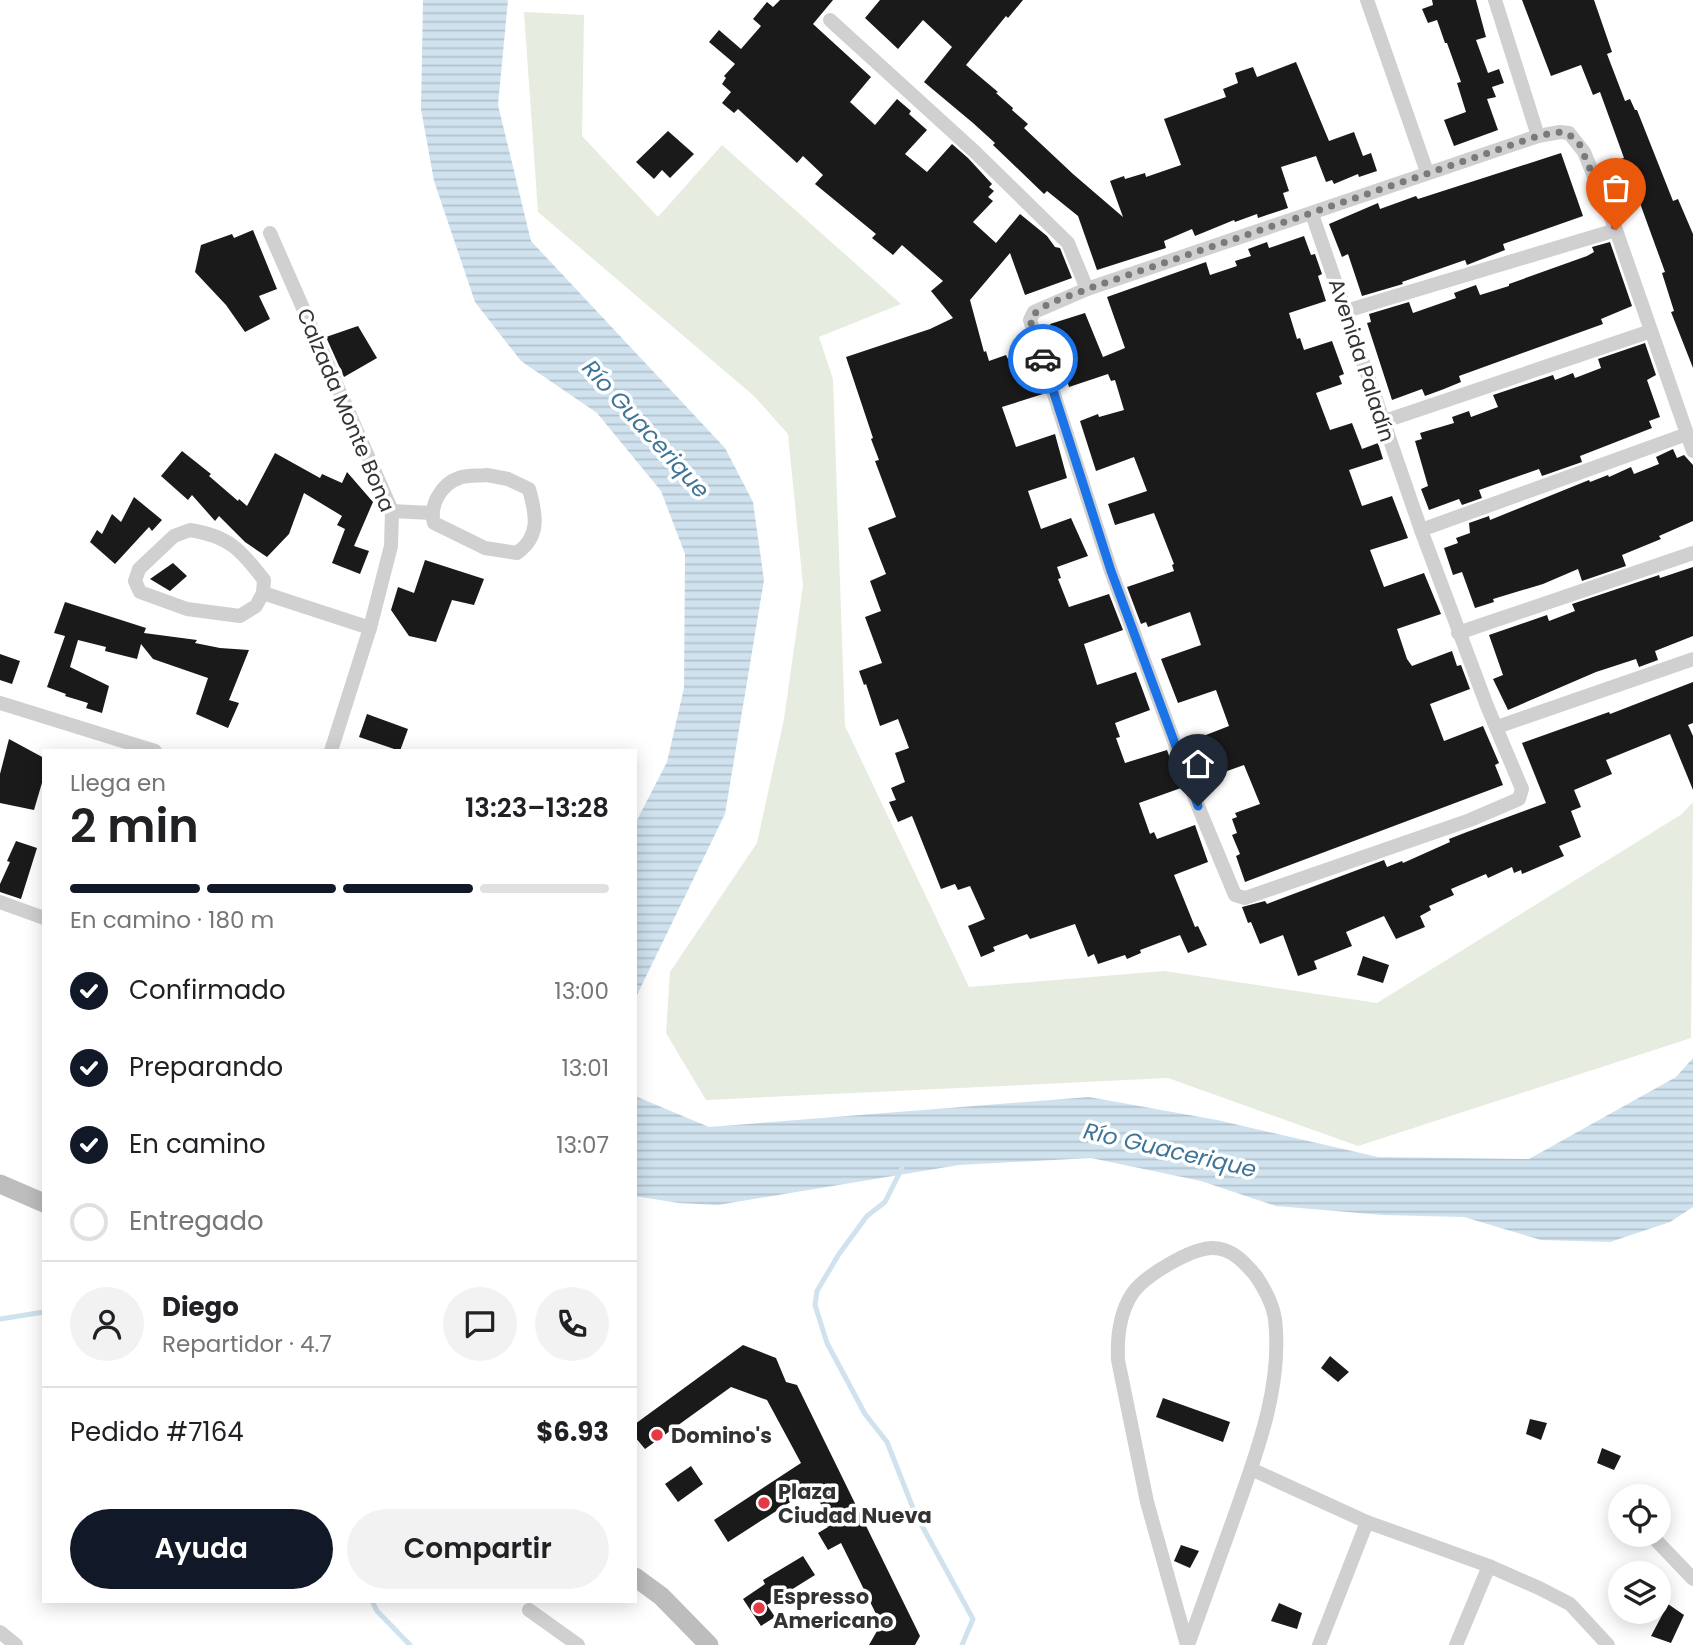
<!DOCTYPE html>
<html lang="es">
<meta charset="utf-8">
<style>
body{margin:0;font-family:Poppins,sans-serif;background:#f2f2f2;color:#202124;height:100vh;display:flex;flex-direction:column;font-size:26px;white-space:nowrap}
*{box-sizing:border-box;margin:0}
p{font-size:23px;color:#757577}
.icon{flex:none;width:38px;height:38px;fill:none;stroke:currentColor;stroke-width:2;stroke-linecap:round;stroke-linejoin:round}
.map{position:relative;flex:1;overflow:hidden}
.panel{position:absolute;left:42px;top:749px;width:595px;height:854px;display:flex;flex-direction:column;background:#fff;border-radius:0px;box-shadow:0 4px 18px #0003}
.panel>*{flex:none}
.fabs{position:absolute;left:1608px;top:1484px;display:grid;gap:14px}
.fabs a{display:grid;place-items:center;width:63px;height:63px;border-radius:50%;background:#fff;box-shadow:0 4px 18px #0003;font-size:35px}
.pin{position:absolute;display:grid;place-items:center;width:60px;height:60px;color:#fff;margin:-72px -30px;border-radius:50% 50% 50% 0;rotate:-45deg;box-shadow:0 0 7px #0007}
.pin .icon{rotate:45deg}
.courier{position:absolute;display:grid;place-items:center;width:70px;height:70px;margin:-35px;border:5px solid #1a73e8;border-radius:50%;background:#fff;color:#222;box-shadow:0 2px 9px #0007}
.headline em{font-style:normal;font-weight:600}
.headline div{display:flex;flex-direction:column-reverse}
.headline{display:flex;align-items:center;justify-content:space-between;height:119px;padding:0 28px}
h1{font-size:46px;font-weight:600;line-height:52px}
.bar{display:grid;grid-template-columns:repeat(4,1fr);gap:10px 7px;align-content:center;height:84px;padding:0 28px}
.bar i{height:9px;border-radius:5px;background:#e0e0e0}
.bar .on{background:#111827}
.bar p{grid-column:span 4}
.line{display:flex;align-items:center;gap:18px;padding:0 28px;border-top:2px solid #e0e0e0}
.line div{flex:1}
.round{display:grid;place-items:center;flex:none;width:74px;height:74px;border-radius:37px;background:#f2f2f2}
ol{padding:0 28px;list-style:none}
li{display:flex;align-items:center;gap:21px;height:77px}
li p{margin-inline-start:auto}
li .icon{padding:7px;border-radius:50%;background:#111827;color:#fff;stroke-width:4}
li:last-child{color:#757577}
li i{width:38px;height:38px;border:4px solid #e0e0e0;border-radius:50%}
.cta{display:flex;gap:14px;margin-top:auto;padding:14px 28px}
.cta a{flex:1;height:80px;border-radius:42px;background:#111827;color:#fff;font-size:28px;font-weight:600;line-height:80px;text-align:center}
.cta a+a{background:#f2f2f2;color:#202124}
.map>svg:first-child{display:block}
.grass{fill:#e6ecdf}
.water{fill:url(#water-rules)}
.lines{fill:none;stroke-linecap:round;stroke-linejoin:round}
.stream{stroke:#cfe2ee;stroke-width:5}
.building{fill:#1a1a1a}
.minor{stroke:#d0d0d0;stroke-width:14}
.secondary{stroke:#bdbdbd;stroke-width:19}
.done{stroke:#7a7a7a;stroke-width:7;stroke-dasharray:0 12.6}
.route{stroke:#1a73e8;stroke-width:9}
.poi-dot{fill:#e63946;stroke:#fff;stroke-width:2.5}
.labels{text-anchor:middle;dominant-baseline:central;stroke-width:7;stroke-linejoin:round;paint-order:stroke}
.street-label{font-size:21px;fill:#333;stroke:#fff}
.poi-label{font-size:21px;font-weight:bold;fill:#333;stroke:#fff;text-anchor:start}
.water-label{font-size:23px;font-style:italic;fill:#3f7597;stroke:#fff}
</style>
<div class="map">
<svg width="1693" height="1645" viewBox="0 0 1693 1645">
<defs>
<pattern id="water-rules" width="6" height="5" patternUnits="userSpaceOnUse" patternTransform="scale(1.75)"><rect width="6" height="5" fill="#cfe2ee"/><path d="M0 2.5h6" fill="none" stroke="#b2c2cd"/></pattern>
</defs>
<rect width="100%" height="100%" fill="#fff"/>
<polygon class="grass" points="524,12 584,15 582,136 658,217 722,145 901,304 819,337 833,379 845,726 969,987 1164,971 1377,1003 1682,814 1693,802 1691,1038 1358,1146 1168,1078 706,1100 666,1033 670,972 757,843 784,719 803,585 788,434 754,396 538,212"/>
<g class="water">
<polygon points="423,0 508,0 498,105 531,241 725,448 753,502 764,580 725,814 635,999 635,824 667,762 684,688 685,554 661,491 597,413 521,361 475,302 434,181 421,109"/>
<polygon points="1693,1058 1693,1207 1670,1222 1610,1242 1541,1240 1464,1217 1383,1215 1276,1206 1201,1181 1091,1158 959,1165 718,1205 678,1203 635,1196 635,1096 709,1127 1089,1097 1217,1120 1378,1157 1529,1159 1676,1077"/>
</g>
<g class="lines">
<g class="stream">
<polyline points="902,1168 885,1202 867,1216 839,1254 817,1291 815,1305 827,1343 865,1414 887,1442 915,1513 973,1619 962,1645"/>
<polyline points="0,1319 44,1312"/>
<polyline points="372,1601 377,1611 410,1645"/>
</g>
</g>
<g class="building">
<polygon points="780,0 833,0 813,24 871,77 850,102 875,125 897,99 911,111 909,114 927,130 905,154 927,172 952,144 968,158 992,184 989,187 994,191 988,197 993,201 973,222 996,243 1020,214 1047,236 1055,247 1060,248 1072,278 1025,295 1010,253 970,300 984,352 986,351 989,361 1006,355 1008,359 1028,353 1036,374 1043,394 1002,407 1016,447 1055,434 1067,478 1028,491 1041,529 1071,518 1088,556 1057,567 1061,578 1058,579 1069,607 1109,594 1123,630 1084,644 1097,685 1136,672 1150,710 1115,723 1120,737 1116,738 1125,763 1167,750 1181,788 1139,803 1150,834 1154,832 1157,839 1195,825 1208,862 1174,875 1195,927 1198,926 1207,945 1188,953 1180,935 1140,950 1141,953 1127,959 1125,955 1098,964 1094,954 1088,957 1075,924 1030,939 1027,934 993,947 995,951 981,957 968,926 985,919 970,886 958,890 955,884 941,889 912,816 898,822 889,802 896,800 891,788 905,782 895,753 909,748 898,719 880,726 866,684 864,685 859,671 882,663 865,617 881,611 870,581 886,574 868,528 896,517 875,461 879,460 871,439 873,438 846,357 930,329 953,318 931,291 943,281 902,245 893,255 872,238 876,234 815,184 823,175 803,156 797,163 738,109 734,113 722,103 731,92 722,84 726,78 724,76 735,64 709,42 719,30 741,49 761,26 753,19 767,2 773,7"/>
<polygon points="880,0 1023,0 1008,18 1006,16 966,65 998,92 996,93 1013,108 1012,110 1028,124 1024,128 1073,174 1123,217 1110,181 1124,176 1125,179 1145,173 1146,177 1181,165 1164,119 1226,97 1223,89 1238,83 1235,73 1253,67 1257,77 1296,62 1329,141 1354,132 1363,156 1371,153 1377,171 1359,177 1358,174 1334,184 1332,180 1326,182 1316,156 1281,167 1289,191 1283,193 1288,208 1258,218 1257,214 1235,222 1234,220 1195,236 1192,229 1164,241 1166,248 1097,270 1078,216 1047,191 1044,194 993,145 995,143 973,123 924,82 952,47 923,20 898,49 865,18"/>
<polygon points="1432,0 1476,0 1486,37 1476,40 1488,73 1499,69 1504,83 1492,87 1496,97 1487,99 1498,130 1454,146 1444,120 1466,112 1457,83 1461,82 1447,43 1445,43 1437,20 1428,23 1422,9 1433,5"/>
<polygon points="1522,0 1594,0 1612,52 1607,54 1625,101 1630,99 1635,110 1637,110 1673,201 1678,199 1693,234 1693,368 1671,312 1674,311 1662,273 1665,272 1633,184 1626,187 1621,173 1617,160 1624,158 1600,92 1593,95 1581,65 1551,76"/>
<polygon points="668,131 694,154 670,178 662,170 654,179 636,162"/>
<polygon points="1561,153 1583,216 1503,244 1505,250 1472,263 1467,265 1465,260 1402,282 1403,284 1362,296 1348,254 1342,257 1329,224 1378,203 1380,209 1416,196 1418,199"/>
<polygon points="253,230 277,289 259,296 270,319 245,332 226,305 195,272 201,245 232,234 234,238"/>
<polygon points="1304,236 1311,255 1315,254 1322,274 1318,276 1326,301 1289,313 1297,339 1300,338 1304,350 1332,341 1344,374 1339,376 1342,384 1316,393 1330,430 1352,423 1362,449 1378,443 1383,459 1349,470 1362,506 1392,496 1408,538 1370,550 1384,587 1424,573 1441,614 1397,629 1407,659 1412,666 1452,651 1457,666 1461,665 1470,689 1430,704 1444,741 1483,726 1499,763 1495,765 1503,785 1245,882 1236,856 1240,854 1232,835 1237,833 1232,819 1237,817 1235,813 1260,804 1244,765 1199,781 1193,764 1201,761 1193,740 1229,726 1216,690 1178,703 1161,659 1201,645 1190,612 1148,627 1146,622 1141,624 1127,587 1174,571 1172,565 1174,564 1154,513 1115,525 1108,504 1147,491 1134,457 1096,471 1080,421 1098,414 1099,417 1124,410 1115,380 1111,381 1108,374 1069,387 1050,324 1085,313 1103,357 1125,348 1107,297 1206,262 1210,275 1237,266 1235,261 1251,256 1248,249 1267,242 1269,248"/>
<polygon points="1610,242 1632,306 1601,319 1603,324 1459,376 1461,382 1444,389 1425,396 1422,389 1392,400 1367,323 1371,322 1369,314 1409,302 1413,313 1456,298 1454,293 1476,285 1480,295 1509,286 1509,284 1587,256 1594,252 1592,247"/>
<polygon points="358,326 377,358 344,377 326,337"/>
<polygon points="1645,343 1656,375 1647,380 1660,417 1649,421 1652,428 1580,456 1582,462 1542,476 1539,469 1479,490 1482,498 1462,505 1459,499 1429,510 1421,489 1428,486 1415,441 1422,439 1420,433 1454,423 1452,417 1469,411 1471,417 1498,407 1493,395 1553,375 1555,380 1573,373 1575,378 1601,368 1598,359"/>
<polygon points="1673,449 1677,458 1684,455 1693,465 1693,521 1659,536 1661,539 1622,555 1626,566 1582,581 1578,569 1543,584 1493,599 1494,602 1475,608 1462,572 1453,575 1444,548 1458,543 1456,538 1470,533 1469,523 1489,516 1490,520 1589,480 1590,482 1608,475 1609,477 1631,467 1634,474 1659,464 1656,457"/>
<polygon points="182,451 211,474 209,476 238,501 239,499 247,506 275,453 320,478 322,474 342,483 347,472 373,502 354,546 369,551 360,574 332,563 345,529 337,525 342,516 304,493 289,534 267,557 245,542 219,516 215,521 192,495 188,500 161,476"/>
<polygon points="134,497 162,520 152,531 149,527 115,564 90,542 97,530 102,534 112,514 121,522"/>
<polygon points="425,560 484,579 474,605 452,600 436,642 409,636 391,610 398,587 414,593"/>
<polygon points="173,563 187,576 170,591 150,579"/>
<polygon points="1693,567 1693,636 1655,651 1658,660 1639,667 1636,659 1596,672 1508,710 1493,679 1503,675 1489,635 1547,615 1549,621 1575,611 1572,604 1659,575 1660,578"/>
<polygon points="65,602 146,628 144,633 197,640 195,643 220,648 249,650 229,700 239,703 228,728 196,714 208,678 153,659 141,644 137,659 105,651 106,647 78,640 70,667 109,686 102,713 86,708 88,703 65,696 66,694 47,687 65,636 54,633"/>
<polygon points="0,654 20,661 12,684 0,680"/>
<polygon points="1693,682 1693,723 1688,725 1693,736 1693,790 1670,734 1606,760 1612,774 1574,790 1581,807 1571,811 1581,837 1559,846 1564,856 1522,874 1521,870 1514,873 1512,867 1488,878 1486,874 1451,889 1454,895 1429,906 1431,910 1420,916 1425,927 1396,939 1384,916 1346,932 1352,946 1314,961 1317,969 1298,976 1283,935 1260,944 1251,922 1248,923 1242,907 1265,901 1267,904 1384,860 1387,867 1402,861 1403,863 1450,842 1449,839 1467,832 1546,803 1522,743 1609,712 1610,714"/>
<polygon points="367,714 408,729 400,751 359,737"/>
<polygon points="9,739 44,758 44,776 34,810 0,803 0,774"/>
<polygon points="16,841 37,848 21,899 0,892 0,884 10,862 7,861"/>
<polygon points="1363,956 1389,965 1383,983 1357,975"/>
<polygon points="743,1345 776,1358 786,1382 797,1385 920,1636 915,1645 869,1645 881,1624 841,1543 828,1550 818,1533 828,1527 822,1521 829,1519 812,1488 728,1542 714,1520 801,1463 767,1400 731,1387 645,1449 635,1437 635,1424"/>
<polygon points="1330,1356 1349,1372 1338,1382 1321,1368"/>
<polygon points="1163,1398 1230,1422 1223,1442 1156,1417"/>
<polygon points="1530,1419 1547,1423 1541,1440 1526,1434"/>
<polygon points="1602,1448 1621,1456 1614,1470 1597,1463"/>
<polygon points="691,1466 703,1484 678,1502 665,1484"/>
<polygon points="1181,1545 1199,1551 1190,1568 1174,1561"/>
<polygon points="803,1556 815,1575 767,1605 775,1617 761,1626 743,1599 765,1584 763,1580"/>
<polygon points="1279,1603 1302,1613 1297,1629 1271,1621"/>
<polygon points="1668,1604 1684,1615 1671,1643 1651,1636"/>
</g>
<g class="lines">
<g class="minor">
<polyline points="1367,0 1427,172"/>
<polyline points="1495,0 1538,136"/>
<polyline points="830,20 975,152 1068,243 1087,289"/>
<polyline points="1312,214 1421,530 1487,706 1522,789 1519,799 1470,820 1245,898 1235,895 1198,806 1111,571 1030,320 1034,312 1087,289 1538,136 1560,132 1569,133 1584,152 1616,230 1693,451"/>
<polyline points="270,233 392,511 391,546 370,628 331,751"/>
<polyline points="1346,311 1616,230"/>
<polyline points="1382,422 1651,331"/>
<path d="M487 475 508 479 529 489C536 514 541 536 517 553L485 548 434 523C429 506 441 484 459 478 466 475 478 476 487 475Z"/>
<polyline points="392,511 431,513"/>
<path d="M190 530C229 536 241 550 264 580L263 593 256 606 240 616 187 609 140 592 135 581 139 569 174 536Z"/>
<polyline points="1421,530 1687,434"/>
<polyline points="263,593 370,628"/>
<polyline points="1458,633 1693,553"/>
<polyline points="0,703 155,751"/>
<polyline points="1497,727 1693,659"/>
<polyline points="0,902 44,918"/>
<polyline points="1251,1469 1367,1522 1489,1566 1539,1588 1570,1604 1608,1645"/>
<polyline points="1651,1535 1693,1579"/>
<polyline points="529,1610 578,1645"/>
<polyline points="0,1632 16,1645"/>
<path d="M1187 1645 1147 1502 1118 1360C1117 1338 1119 1314 1132 1294 1144 1276 1191 1248 1213 1248 1232 1248 1245 1263 1256 1276 1264 1288 1273 1305 1275 1319 1283 1388 1255 1457 1233 1520 1218 1562 1203 1603 1188 1645"/>
<polyline points="1319,1645 1367,1522"/>
<polyline points="1456,1645 1489,1566"/>
</g>
<g class="secondary">
<polyline points="0,1184 44,1203"/>
<polyline points="635,1577 661,1596 709,1645"/>
</g>
</g>
<g class="lines">
<path class="done" d="M1043 359 1030 320C1039 303 1069 297 1087 289L1538 136C1558 132 1564 128 1579 143L1616 230"/>
<polyline class="route" points="1043,359 1111,571 1198,806"/>
</g>
<g class="poi-dot">
<circle cx="657" cy="1435" r="7"/>
<circle cx="764" cy="1503" r="7"/>
<circle cx="759" cy="1608" r="7"/>
</g>
<g class="labels">
<g class="street-label">
<text transform="translate(1362 360) rotate(72)">Avenida Paladín</text>
<text transform="translate(346 410) rotate(67)">Calzada Monte Bona</text>
</g>
<g class="poi-label">
<text x="671" y="1435">Domino's</text>
<text x="778" y="1491">Plaza<tspan x="778" dy="24">Ciudad Nueva</tspan></text>
<text x="773" y="1596">Espresso<tspan x="773" dy="24">Americano</tspan></text>
</g>
<g class="water-label">
<text transform="translate(646 429) rotate(48)">Río Guacerique</text>
<text transform="translate(1170 1150) rotate(13)">Río Guacerique</text>
</g>
</g>
</svg>
<div class="fabs">
<a><svg class="icon" aria-label="locate" viewBox="0 0 24 24"><circle cx="12" cy="12" r="6"/><path d="M12 2v4M12 18v4M2 12h4M18 12h4"/></svg></a>
<a><svg class="icon" aria-label="layers" viewBox="0 0 24 24"><path d="M12 4l9 5-9 5-9-5zM3 14l9 5 9-5"/></svg></a>
</div>
<div class="pin" style="left:1616px;top:230px;background:#ea580c"><svg class="icon" aria-label="bag" viewBox="0 0 24 24"><path d="M5 8h14l-1 12H6zM9 8a3 3 0 0 1 6 0"/></svg></div>
<div class="pin" style="left:1198px;top:806px;background:#1f2937"><svg class="icon" aria-label="home" viewBox="0 0 24 24"><path d="M3 11l9-7 9 7M6 9v11h12V9"/></svg></div>
<div class="courier" style="left:1043px;top:359px"><svg class="icon" aria-label="car" viewBox="0 0 24 24"><path d="M5 17H2v-5l4-1 3-4h7l3 4 3 1v5h-3M9 17h6M6 11h13"/><circle cx="7" cy="17" r="2"/><circle cx="17" cy="17" r="2"/></svg></div>
<section class="panel">
<div class="headline"><div><h1>2 min</h1><p>Llega en</p></div><em>13:23–13:28</em></div>
<div class="bar"><i class="on"></i><i class="on"></i><i class="on"></i><i></i><p>En camino · 180 m</p></div>
<ol>
<li><svg class="icon" aria-label="check" viewBox="0 0 24 24"><path d="M5 12l5 5 9-10"/></svg>Confirmado<p>13:00</p></li>
<li><svg class="icon" aria-label="check" viewBox="0 0 24 24"><path d="M5 12l5 5 9-10"/></svg>Preparando<p>13:01</p></li>
<li><svg class="icon" aria-label="check" viewBox="0 0 24 24"><path d="M5 12l5 5 9-10"/></svg>En camino<p>13:07</p></li>
<li><i></i>Entregado</li>
</ol>
<div class="line" style="height:126px"><a class="round"><svg class="icon" aria-label="person" viewBox="0 0 24 24"><circle cx="12" cy="8" r="4"/><path d="M4 21q1-7 8-7t8 7"/></svg></a><div><b>Diego</b><p>Repartidor · 4.7</p></div><a class="round"><svg class="icon" aria-label="chat" viewBox="0 0 24 24"><path d="M4 5h16v11H9l-5 4z"/></svg></a><a class="round"><svg class="icon" aria-label="phone" viewBox="0 0 24 24"><path d="M5 4h4l2 5-3 2q2 4 5 5l2-3 5 2v4C11 20 4 13 5 4z"/></svg></a></div>
<div class="line" style="height:91px"><div>Pedido #7164</div><b>$6.93</b></div>
<div class="cta"><a>Ayuda</a><a>Compartir</a></div>
</section>
</div>
